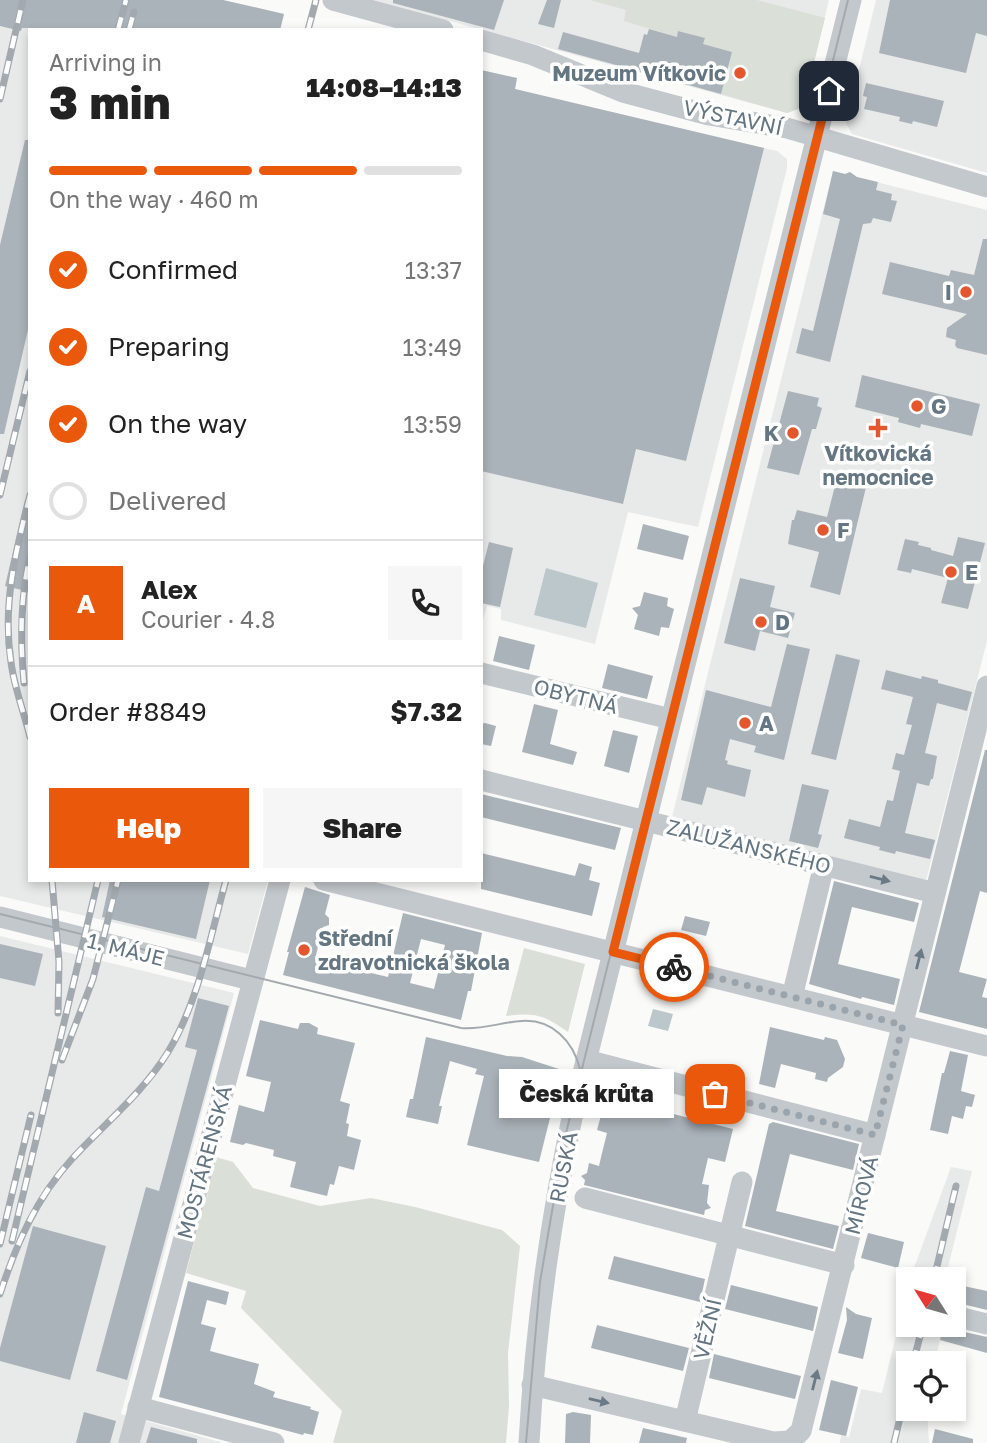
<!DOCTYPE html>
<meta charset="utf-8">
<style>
body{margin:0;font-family:"Golos Text",sans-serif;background:#f6f6f6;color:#222;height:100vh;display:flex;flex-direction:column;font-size:26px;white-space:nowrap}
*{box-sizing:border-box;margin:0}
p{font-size:23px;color:#767676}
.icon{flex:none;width:38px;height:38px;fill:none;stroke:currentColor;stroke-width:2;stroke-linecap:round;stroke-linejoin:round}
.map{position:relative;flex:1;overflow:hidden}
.drawer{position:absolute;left:28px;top:28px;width:455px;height:854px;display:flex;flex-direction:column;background:#fff;border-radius:0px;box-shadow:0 4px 10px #0003}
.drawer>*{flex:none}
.needle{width:46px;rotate:307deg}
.buttons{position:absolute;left:896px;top:1267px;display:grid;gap:14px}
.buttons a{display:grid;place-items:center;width:70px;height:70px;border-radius:0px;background:#fff;box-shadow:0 4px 10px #0003;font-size:35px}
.pin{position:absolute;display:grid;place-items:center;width:60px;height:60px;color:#fff;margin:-30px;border-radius:14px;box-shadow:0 4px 10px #0006}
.courier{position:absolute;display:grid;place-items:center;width:70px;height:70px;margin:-35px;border:5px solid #ea580c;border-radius:50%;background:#fff;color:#222;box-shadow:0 2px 9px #0007}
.bubble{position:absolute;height:49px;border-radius:0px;background:#fff;box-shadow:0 4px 10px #0003;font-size:23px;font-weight:800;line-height:49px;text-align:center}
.overview em{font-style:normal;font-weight:800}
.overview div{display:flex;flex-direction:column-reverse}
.overview{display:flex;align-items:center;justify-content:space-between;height:119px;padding:0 21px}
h1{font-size:46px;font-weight:800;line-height:52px}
.bar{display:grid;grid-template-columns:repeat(4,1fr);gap:10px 7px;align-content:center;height:84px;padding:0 21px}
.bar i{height:9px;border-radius:5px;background:#e0e0e0}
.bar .current{background:#ea580c}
.bar p{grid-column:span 4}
.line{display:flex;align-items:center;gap:18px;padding:0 21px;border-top:2px solid #e0e0e0}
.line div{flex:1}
.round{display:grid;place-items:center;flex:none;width:74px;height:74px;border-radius:0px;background:#f6f6f6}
ol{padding:0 21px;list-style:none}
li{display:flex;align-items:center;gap:21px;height:77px}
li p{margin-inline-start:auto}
li .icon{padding:7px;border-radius:50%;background:#ea580c;color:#fff;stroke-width:4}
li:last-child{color:#767676}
li i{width:38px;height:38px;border:4px solid #e0e0e0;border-radius:50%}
.action{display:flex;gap:14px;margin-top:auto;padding:14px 21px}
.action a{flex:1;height:80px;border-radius:0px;background:#ea580c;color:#fff;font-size:28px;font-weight:800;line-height:80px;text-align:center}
.action a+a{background:#f6f6f6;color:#222}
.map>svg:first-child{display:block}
.built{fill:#e8e9e9}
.green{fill:#dadfd7}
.water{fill:#bbc7cb}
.building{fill:#aab3b9;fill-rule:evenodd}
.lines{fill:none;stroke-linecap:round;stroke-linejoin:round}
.minor{stroke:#c3c8cc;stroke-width:21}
.tram{stroke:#a2aab0;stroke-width:2}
.rail-casing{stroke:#a2aab0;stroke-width:7}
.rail{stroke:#fff;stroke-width:4.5;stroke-dasharray:13;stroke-linecap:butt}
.oneway{fill:#6a7a87}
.done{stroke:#99a4ac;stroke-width:7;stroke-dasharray:0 12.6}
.route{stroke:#ea580c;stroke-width:9}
.poi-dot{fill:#e4572e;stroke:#fff;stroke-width:2.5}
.labels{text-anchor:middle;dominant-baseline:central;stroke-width:7;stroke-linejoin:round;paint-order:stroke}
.poi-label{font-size:21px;font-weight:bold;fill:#657683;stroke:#fff;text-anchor:start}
.street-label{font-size:21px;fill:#657683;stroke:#fff}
</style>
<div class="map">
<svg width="987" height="1443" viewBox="0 0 987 1443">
<rect width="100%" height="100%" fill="#fafaf8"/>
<g class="built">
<polygon points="0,0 222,0 284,14 280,30 30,30 30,880 268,880 248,954 0,896"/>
<polygon points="373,0 829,0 803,107 787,113"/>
<polygon points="876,0 987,0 987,173 852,134 846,123"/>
<polygon points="481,70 517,78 515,89 764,148 777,151 787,159 787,168 698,527 628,512 595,644 501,620 501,609 487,606 481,627"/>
<polygon points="833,171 987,210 987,641 926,881 672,817"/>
<polygon points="0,936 234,993 121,1414 224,1443 0,1443"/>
<polygon points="951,1167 972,1171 945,1279 910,1279"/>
<polygon points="908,1286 908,1325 943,1325 935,1363 908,1363 908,1409 927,1409 929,1443 840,1443 841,1435 849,1437 861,1389 882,1393"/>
</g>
<g class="green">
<polygon points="590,0 757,0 825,18 803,107 787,113 721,94 726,74 729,75 731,68 728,67 732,52 703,44 704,38 679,31 677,37 624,21 626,10"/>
<path d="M524 948 585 964 568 1032C544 1015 535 1012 506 1016Z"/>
<polygon points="216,1157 233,1162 253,1188 320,1206 371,1198 415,1207 502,1230 520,1246 508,1353 509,1406 506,1443 333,1443 342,1411 241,1308 246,1291 186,1273"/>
</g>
<g class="water">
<polygon points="546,568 598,583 586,628 534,615"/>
<polygon points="653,1009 673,1014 668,1031 648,1026"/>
</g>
<g class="building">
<polygon points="0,0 223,0 284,14 280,30 22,28 21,31 0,26"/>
<polygon points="393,0 504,0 494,30 393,3"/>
<polygon points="547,0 561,0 554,28 538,24"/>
<polygon points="890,0 987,0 987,36 976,33 966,73 879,53"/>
<polygon points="649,29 677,37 678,31 705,38 703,44 732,52 721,94 558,49 563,32 639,53 644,34 647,35"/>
<polygon points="481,70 517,78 515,89 764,148 686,461 636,449 623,504 481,471"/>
<polygon points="866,83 944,101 937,127 913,121 912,124 899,121 900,117 864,109 867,97 863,96"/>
<polygon points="25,140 30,140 30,321 4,434 0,434 0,245"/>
<polygon points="833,171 845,174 850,172 857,177 878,182 876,190 892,194 891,200 897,201 891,222 873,218 871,223 863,224 830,362 796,353 802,328 813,331 840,219 823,214"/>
<polygon points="983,239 987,239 987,355 957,348 955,345 956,340 946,337 947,328 967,314 882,294 890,262 949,276 951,270 974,275"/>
<polygon points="862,375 980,404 972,436 921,424 920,428 898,422 899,418 855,407"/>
<polygon points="788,391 819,398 817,406 822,408 816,429 812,429 799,475 767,468 775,438 775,430 778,428"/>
<polygon points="835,471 868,479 840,595 810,587 819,552 788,544 792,520 794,520 797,510 827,517 836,482 832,481"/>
<polygon points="25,500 30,500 30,592 5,586"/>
<polygon points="643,524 689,536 683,560 637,549"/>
<polygon points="958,537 985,543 968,609 941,603 948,578 912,569 911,573 897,570 905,539 919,542 918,545 931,548 931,550 953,556"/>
<polygon points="489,542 513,548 500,607 481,603 481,574"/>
<polygon points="740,578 775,586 770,607 795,613 788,638 760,631 755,651 724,643"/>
<polygon points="644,592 668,598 667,606 674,609 669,628 661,627 659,636 634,629 638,615 632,608 640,606"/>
<polygon points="499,636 535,645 529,670 493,661"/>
<polygon points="787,644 810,649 784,760 754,752 756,746 730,739 725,760 728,761 727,764 751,770 745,797 707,787 702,805 681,800 706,690 771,707"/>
<polygon points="836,654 860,660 836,760 811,754"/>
<polygon points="608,664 653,676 647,699 602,688"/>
<polygon points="886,670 921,679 922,676 938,680 938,683 972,692 967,711 937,703 925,753 937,756 933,779 931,779 929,786 917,783 905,833 935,840 930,859 896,851 895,854 879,850 880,847 844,838 849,819 880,827 887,800 893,801 900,771 892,769 896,753 904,755 912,725 906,724 913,697 881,689"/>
<polygon points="534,704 558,710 550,744 577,752 573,765 522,752"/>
<polygon points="485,723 496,726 491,746 481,744 481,724"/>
<polygon points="613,730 638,736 629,773 604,766"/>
<polygon points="985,750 987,750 987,893 980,891 959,972 987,979 982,997 987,998 987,1029 919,1012"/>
<polygon points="802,784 829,790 818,834 822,835 818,848 789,841"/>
<polygon points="481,794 621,828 615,850 481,817"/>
<polygon points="481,853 575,876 579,863 592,867 589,880 600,883 592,916 481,889"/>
<polygon points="110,880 210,880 196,939 102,917"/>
<polygon points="834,881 919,903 914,922 852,907 838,964 900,979 894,1005 862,997 861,999 809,984"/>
<path d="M305 887 330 895 325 914 329 918V925L323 927 315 959 338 965 339 957 352 960 350 968 388 977 403 913 482 933 471 991H468L461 1020 283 975 289 952H287ZM421 939 445 945 434 989 410 983Z"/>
<polygon points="685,916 710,922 706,936 681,930"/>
<polygon points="0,944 43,954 35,986 0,978"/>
<polygon points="198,998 229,1006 127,1380 96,1371 146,1187 159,1191 197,1050 185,1047"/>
<polygon points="260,1020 298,1029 300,1023 309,1023 318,1028 317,1034 355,1043 340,1101 350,1104 346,1123 349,1124 347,1136 361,1140 354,1170 339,1166 334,1185 330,1184 327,1196 290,1187 296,1162 273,1156 274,1150 246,1143 243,1145 230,1142 239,1105 264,1112 271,1082 246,1076"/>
<polygon points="770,1027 824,1040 825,1037 837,1040 845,1059 843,1067 828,1078 827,1082 815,1079 816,1073 781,1064 775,1088 759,1084"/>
<polygon points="426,1037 507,1056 522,1057 562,1070 539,1162 467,1145 484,1076 475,1074 477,1069 450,1061 439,1106 442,1106 438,1124 406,1117 410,1099 413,1099"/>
<polygon points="950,1051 968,1055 961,1091 975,1095 972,1107 966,1106 963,1119 952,1116 948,1134 930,1130 942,1073 944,1073"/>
<polygon points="606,1097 733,1129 725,1162 708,1158 702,1184 709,1185 707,1203 711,1208 705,1210 704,1215 584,1185 585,1180 581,1176 587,1173 589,1163 599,1166 602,1153 607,1133 597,1130"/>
<polygon points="773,1122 859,1144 853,1170 790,1154 776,1211 839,1226 833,1249 745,1226 769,1124"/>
<polygon points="33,1226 106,1246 70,1380 0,1361 0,1348"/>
<polygon points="868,1233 904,1242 898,1268 861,1258"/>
<polygon points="614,1256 705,1279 700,1302 608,1279"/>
<polygon points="188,1281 229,1292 226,1305 207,1300 201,1324 216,1328 210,1351 259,1364 254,1384 275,1392 273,1397 311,1407 310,1409 319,1412 313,1435 304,1433 303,1435 159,1397"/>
<polygon points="954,1284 987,1291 987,1310 954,1302"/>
<polygon points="731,1285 818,1307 813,1331 725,1309"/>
<polygon points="846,1307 856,1314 872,1318 863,1359 838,1353 847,1320"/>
<polygon points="597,1325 689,1348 683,1371 591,1348"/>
<polygon points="943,1325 951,1329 987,1337 987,1353 940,1340"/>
<polygon points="714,1354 801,1376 795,1399 709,1378"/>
<polygon points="831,1380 858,1387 846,1436 819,1430"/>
<polygon points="84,1412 116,1421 110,1443 76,1443"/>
<polygon points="573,1412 591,1415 590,1443 565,1443 566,1414"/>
<polygon points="151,1427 197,1439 197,1443 146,1443"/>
<polygon points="643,1428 687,1438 686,1443 639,1443"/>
<polygon points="935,1429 973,1439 973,1443 932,1443"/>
</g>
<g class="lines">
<g class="minor">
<polyline points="333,0 443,30"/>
<polyline points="481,40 533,55 623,92 709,115 787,128 987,187"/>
<polyline points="481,673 671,719"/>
<polyline points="481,780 935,893"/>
<polyline points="324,880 987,1046"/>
<polyline points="0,917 251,980"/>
<polyline points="792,997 824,865"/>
<polyline points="586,1060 875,1135"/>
<polyline points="585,1198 844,1265"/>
<polyline points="954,1316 987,1324"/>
<polyline points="532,1385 773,1442 790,1441 801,1431 987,686"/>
<polyline points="138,1407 274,1443"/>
<polyline points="685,1421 742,1182"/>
<polyline points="129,1443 280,880"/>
<path d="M529 1443C535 1332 550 1222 573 1113L851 0"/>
</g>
<g class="tram">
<path d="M0 914 461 1028C483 1030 501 1022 522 1021 552 1019 573 1041 580 1069"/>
<polyline points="526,1443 540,1282 564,1141 848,0"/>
</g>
<g class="rail-casing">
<g id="rail">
<polyline points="118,30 126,0"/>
<polyline points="129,30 134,12"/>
<polyline points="308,30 316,0"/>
<polyline points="0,99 23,0"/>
<polyline points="0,495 30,371"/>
<path d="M30 495C16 551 2 604 11 662 14 687 24 712 30 737"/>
<path d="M24 683C20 640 20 599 30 556"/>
<polyline points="52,880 59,962 58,1013"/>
<polyline points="62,1060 93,979 118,880"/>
<polyline points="12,1241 98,880"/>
<polyline points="0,1244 31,1115"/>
<polyline points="934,1279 956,1186"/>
<path d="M0 1294C16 1245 36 1198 72 1159 105 1123 142 1094 168 1052 199 1001 210 937 226 880"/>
<polyline points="913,1363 923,1325"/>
<polyline points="894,1443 908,1384"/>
</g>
</g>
<use href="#rail" class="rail"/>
</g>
<defs><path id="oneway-solid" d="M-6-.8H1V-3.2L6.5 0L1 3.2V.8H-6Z" transform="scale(1.75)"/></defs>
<g class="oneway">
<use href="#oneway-solid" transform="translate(880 879) rotate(14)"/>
<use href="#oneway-solid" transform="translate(919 959) rotate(-76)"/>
<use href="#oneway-solid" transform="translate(815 1380) rotate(-76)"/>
<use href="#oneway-solid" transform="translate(599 1401) rotate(13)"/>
</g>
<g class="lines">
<polyline class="done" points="674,967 903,1025 875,1135 715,1094"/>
<polyline class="route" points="674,967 613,952 829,91"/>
</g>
<g class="poi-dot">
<circle cx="740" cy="73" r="7"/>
<circle cx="966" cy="292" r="7"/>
<circle cx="917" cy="406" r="7"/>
<path d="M874.5 417.5h7v7h7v7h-7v7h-7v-7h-7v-7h7z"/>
<circle cx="793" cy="433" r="7"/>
<circle cx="823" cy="530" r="7"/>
<circle cx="951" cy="572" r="7"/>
<circle cx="761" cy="622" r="7"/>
<circle cx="745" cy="723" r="7"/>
<circle cx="304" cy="950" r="7"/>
</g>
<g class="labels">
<g class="poi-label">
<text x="726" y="73" text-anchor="end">Muzeum Vítkovic</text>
<text x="952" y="292" text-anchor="end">I</text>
<text x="931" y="406">G</text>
<text x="779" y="433" text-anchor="end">K</text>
<text x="878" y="453" text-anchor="middle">Vítkovická<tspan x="878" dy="24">nemocnice</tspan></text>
<text x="837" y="530">F</text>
<text x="965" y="572">E</text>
<text x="775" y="622">D</text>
<text x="759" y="723">A</text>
<text x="318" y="938">Střední<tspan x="318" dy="24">zdravotnická škola</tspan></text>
</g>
<g class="street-label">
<text transform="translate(733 117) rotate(12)">VÝSTAVNÍ</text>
<text transform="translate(576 696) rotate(14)">OBYTNÁ</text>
<text transform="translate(749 846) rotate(14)">ZALUŽANSKÉHO</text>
<text transform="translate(126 949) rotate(14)">1. MÁJE</text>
<text transform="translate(204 1162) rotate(-75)">MOSTÁRENSKÁ</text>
<text transform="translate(563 1167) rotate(-79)">RUSKÁ</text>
<text transform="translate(861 1195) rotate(-76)">MÍROVÁ</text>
<text transform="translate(707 1329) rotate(-77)">VĚŽNÍ</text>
</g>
</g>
</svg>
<div class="buttons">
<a><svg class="needle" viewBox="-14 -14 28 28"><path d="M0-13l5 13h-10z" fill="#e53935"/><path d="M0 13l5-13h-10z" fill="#767676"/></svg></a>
<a><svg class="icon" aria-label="locate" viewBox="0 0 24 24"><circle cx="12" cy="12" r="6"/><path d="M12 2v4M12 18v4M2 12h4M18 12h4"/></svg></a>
</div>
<div class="pin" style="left:715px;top:1094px;background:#ea580c"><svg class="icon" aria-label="bag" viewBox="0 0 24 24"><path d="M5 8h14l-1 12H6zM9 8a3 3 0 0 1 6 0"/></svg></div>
<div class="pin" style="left:829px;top:91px;background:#1f2937"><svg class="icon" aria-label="home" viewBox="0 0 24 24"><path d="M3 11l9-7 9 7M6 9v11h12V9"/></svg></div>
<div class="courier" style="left:674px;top:967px"><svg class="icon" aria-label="bike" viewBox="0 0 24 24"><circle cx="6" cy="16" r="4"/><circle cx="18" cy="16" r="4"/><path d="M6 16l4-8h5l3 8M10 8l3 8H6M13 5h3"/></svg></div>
<div class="bubble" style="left:499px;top:1069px;width:175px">Česká krůta</div>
<section class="drawer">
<div class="overview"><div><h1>3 min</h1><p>Arriving in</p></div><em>14:08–14:13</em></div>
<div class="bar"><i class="current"></i><i class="current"></i><i class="current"></i><i></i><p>On the way · 460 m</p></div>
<ol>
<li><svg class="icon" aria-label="check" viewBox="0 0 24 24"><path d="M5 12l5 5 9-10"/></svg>Confirmed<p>13:37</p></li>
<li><svg class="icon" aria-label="check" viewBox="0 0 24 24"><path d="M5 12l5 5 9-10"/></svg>Preparing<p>13:49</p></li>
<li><svg class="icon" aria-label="check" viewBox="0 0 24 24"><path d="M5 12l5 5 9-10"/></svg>On the way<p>13:59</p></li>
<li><i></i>Delivered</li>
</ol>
<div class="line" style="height:126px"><b class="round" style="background:#ea580c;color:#fff">A</b><div><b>Alex</b><p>Courier · 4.8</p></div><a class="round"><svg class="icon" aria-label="phone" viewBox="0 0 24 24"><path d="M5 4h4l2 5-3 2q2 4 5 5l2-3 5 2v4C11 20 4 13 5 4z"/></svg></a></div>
<div class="line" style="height:91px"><div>Order #8849</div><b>$7.32</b></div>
<div class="action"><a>Help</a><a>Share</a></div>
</section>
</div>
